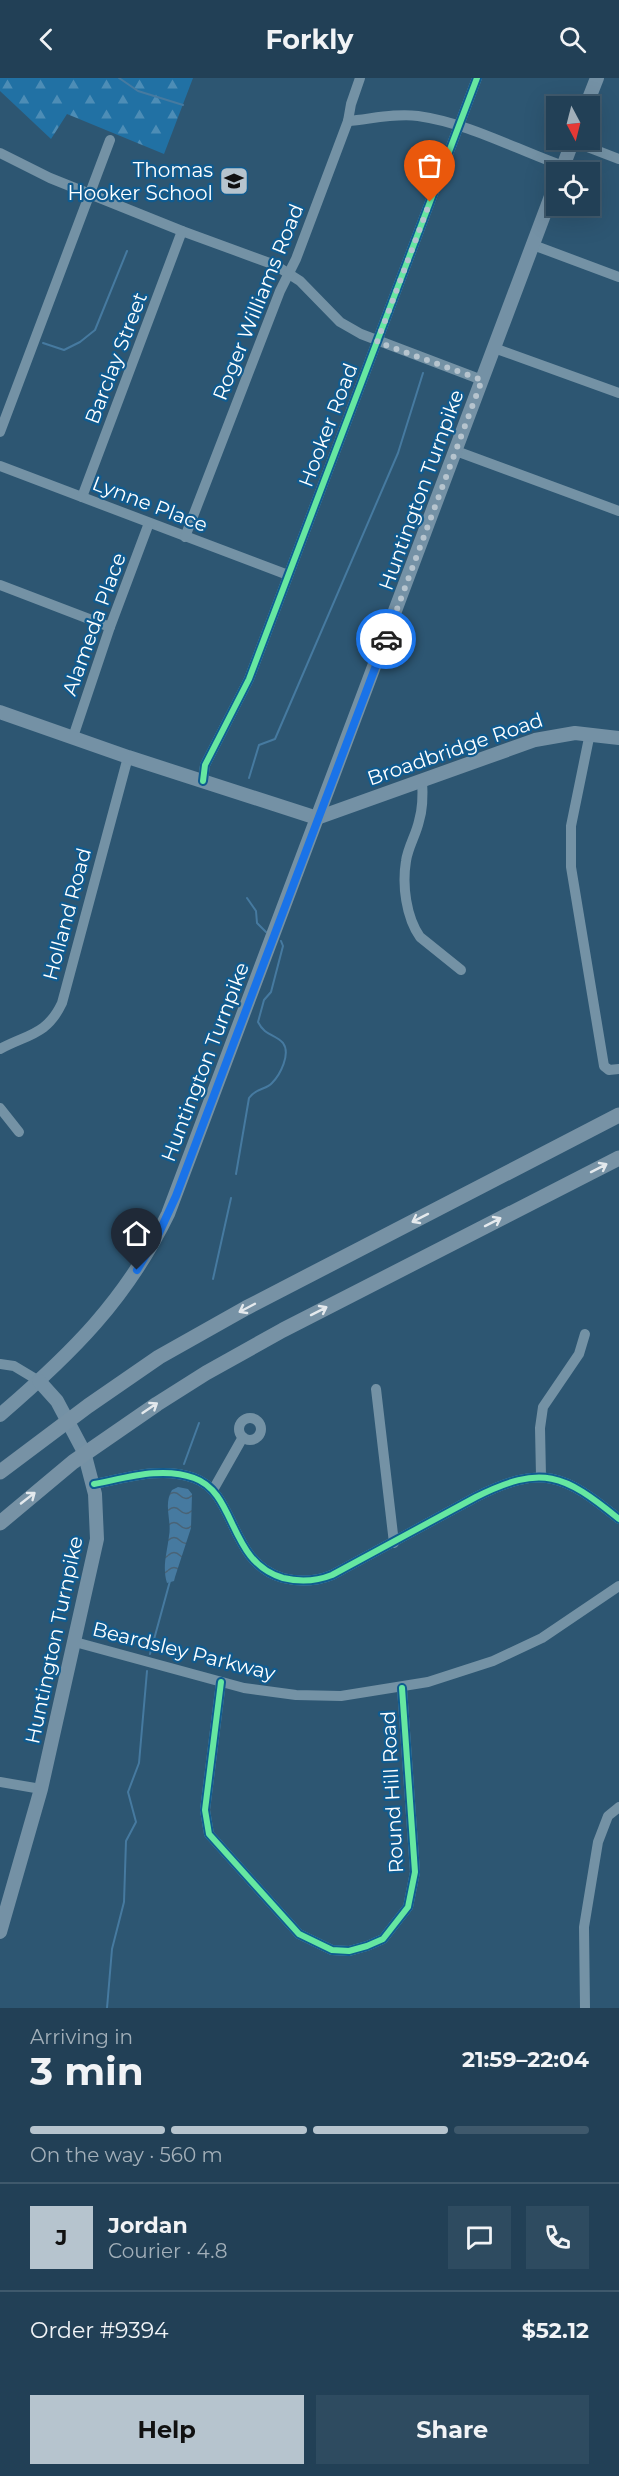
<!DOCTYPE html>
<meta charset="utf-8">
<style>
body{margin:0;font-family:Montserrat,sans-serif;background:#2e4b60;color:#f1f3f6;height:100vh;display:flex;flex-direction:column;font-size:22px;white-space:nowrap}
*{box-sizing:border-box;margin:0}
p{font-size:20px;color:#a2afb9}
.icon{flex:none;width:33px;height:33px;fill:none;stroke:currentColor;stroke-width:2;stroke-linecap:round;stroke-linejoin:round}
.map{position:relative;height:1930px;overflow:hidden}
.side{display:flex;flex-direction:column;background:#224056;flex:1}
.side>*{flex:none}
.needle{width:39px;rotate:173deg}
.buttons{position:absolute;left:546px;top:18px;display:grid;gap:12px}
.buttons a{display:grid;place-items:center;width:54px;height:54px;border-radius:0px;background:#224056;box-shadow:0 6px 24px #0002,0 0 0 2px #3f596c;font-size:30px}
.pin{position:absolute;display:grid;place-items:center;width:51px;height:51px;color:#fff;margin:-62px -26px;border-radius:50% 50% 50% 0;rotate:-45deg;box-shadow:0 0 6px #0007}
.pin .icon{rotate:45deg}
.courier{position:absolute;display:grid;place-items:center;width:60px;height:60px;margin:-30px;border:4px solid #1a73e8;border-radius:50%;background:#fff;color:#222;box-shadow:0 2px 8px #0007}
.summary em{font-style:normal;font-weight:700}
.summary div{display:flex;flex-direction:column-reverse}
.summary{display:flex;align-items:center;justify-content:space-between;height:102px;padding:0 30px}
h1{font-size:39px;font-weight:700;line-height:45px}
.bar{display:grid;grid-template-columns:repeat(4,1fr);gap:9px 6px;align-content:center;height:72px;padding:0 30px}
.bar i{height:8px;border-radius:4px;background:#3f596c}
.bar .current{background:#b6c4ce}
.bar p{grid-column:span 4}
.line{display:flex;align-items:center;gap:15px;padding:0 30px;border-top:2px solid #3f596c}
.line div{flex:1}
.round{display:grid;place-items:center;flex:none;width:63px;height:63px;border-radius:0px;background:#2e4b60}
.button{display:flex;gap:12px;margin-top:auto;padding:12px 30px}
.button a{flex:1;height:69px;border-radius:0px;background:#b6c4ce;color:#111;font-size:24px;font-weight:700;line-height:69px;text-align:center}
.button a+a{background:#2e4b60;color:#f1f3f6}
header{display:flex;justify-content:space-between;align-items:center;height:78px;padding:0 30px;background:#224056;font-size:27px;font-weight:700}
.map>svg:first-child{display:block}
.forest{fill:url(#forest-firs)}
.water{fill:url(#water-waves)}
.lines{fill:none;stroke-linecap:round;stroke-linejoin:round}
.stream{stroke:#467aa0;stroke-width:2}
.minor{stroke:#7492a5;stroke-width:10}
.major{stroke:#7491a5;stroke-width:14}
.highway{stroke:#7792a5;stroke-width:15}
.cycleway-casing{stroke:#105b8f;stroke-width:10}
.cycleway{stroke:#66e7a1;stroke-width:6}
.oneway{stroke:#e4e9ed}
.done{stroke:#b6c4ce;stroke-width:6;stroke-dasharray:0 10.8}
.route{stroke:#1a73e8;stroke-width:8}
.labels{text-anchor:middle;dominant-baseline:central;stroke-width:4.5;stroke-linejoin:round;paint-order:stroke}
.poi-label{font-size:20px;fill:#fff;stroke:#105b8f;text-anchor:end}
.street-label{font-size:20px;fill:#fff;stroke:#105b8f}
</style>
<header><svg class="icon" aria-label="back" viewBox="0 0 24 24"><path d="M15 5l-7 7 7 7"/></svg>Forkly<svg class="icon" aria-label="search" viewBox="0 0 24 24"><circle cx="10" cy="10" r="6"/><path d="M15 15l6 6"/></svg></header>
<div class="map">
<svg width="619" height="1930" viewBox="0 0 619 1930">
<defs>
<pattern id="forest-firs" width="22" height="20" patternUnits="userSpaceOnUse" patternTransform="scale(1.5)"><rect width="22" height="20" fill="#2171a4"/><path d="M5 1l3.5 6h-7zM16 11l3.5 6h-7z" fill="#4d8db6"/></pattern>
<pattern id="water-waves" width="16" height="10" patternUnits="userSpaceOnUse" patternTransform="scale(1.5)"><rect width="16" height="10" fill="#467aa0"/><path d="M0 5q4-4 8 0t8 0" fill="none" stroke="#496376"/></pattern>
</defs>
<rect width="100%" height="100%" fill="#2d5672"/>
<polygon class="forest" points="0,0 193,0 164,76 67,36 51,61 0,13"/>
<path class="water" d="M178 1409 188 1411 192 1416 191 1450 175 1499 174 1503 167 1505C162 1489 167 1475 169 1458 172 1442 163 1427 172 1412Z"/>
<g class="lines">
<g class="stream">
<polyline points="119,0 138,13 183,27"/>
<polyline points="43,265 64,272 80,264 95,252 127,173"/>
<polyline points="249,700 259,667 275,661 398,375 423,295"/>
<polyline points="247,820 256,833 257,845 266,854"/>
<path d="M236 1096 249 1020C257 1009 266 1012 272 1005 280 997 291 976 283 965 275 956 265 958 258 944L264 922 271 914 283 868 281 863"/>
<polyline points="213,1201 231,1120"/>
<polyline points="184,1386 199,1345"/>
<polyline points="150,1576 170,1503"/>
<polyline points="107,1930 112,1871 124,1824 126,1763 136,1744 128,1714 139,1685 147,1593"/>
</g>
<g class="minor">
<path d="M348 43C371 41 395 35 418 38 468 45 515 71 563 88"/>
<polyline points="572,63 619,81"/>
<polyline points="0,75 50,100 182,153 275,187 300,203 340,244 361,256 482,302"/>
<polyline points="533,167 619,199"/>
<polyline points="494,270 619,315"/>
<polyline points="0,354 110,62"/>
<polyline points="456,373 619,433"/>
<polyline points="0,388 288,497"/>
<polyline points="82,419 182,153"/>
<polyline points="185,459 280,213 296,181 348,43 351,26 360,0"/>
<polyline points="0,507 110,549"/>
<polyline points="590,655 571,748 571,789 604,988 609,992 619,991"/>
<polyline points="73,659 110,549 149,445"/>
<path d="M422 702C423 716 423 730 419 743 416 757 408 769 406 783 402 807 406 839 420 859L461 892"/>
<polyline points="203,703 205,687 249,601 477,0"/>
<path d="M0 971C28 956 47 957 62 925L128 679"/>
<polyline points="0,1030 19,1054"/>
<polyline points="0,1286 14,1288 39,1303"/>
<polyline points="376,1311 394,1465"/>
<circle cx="250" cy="1351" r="11"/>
<polyline points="541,1398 540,1350 543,1329 579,1276 585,1256"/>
<path d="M94 1406C126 1400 162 1388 194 1400 237 1415 228 1484 283 1500 299 1504 317 1503 332 1497L476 1419C542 1386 564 1396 619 1441"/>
<polyline points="213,1412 243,1359"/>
<polyline points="75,1564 244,1610 296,1617 341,1618 428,1604 493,1583 542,1560 619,1508"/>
<polyline points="221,1604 205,1732 209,1756 299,1856 332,1872 349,1873 367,1868 383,1861 408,1829 415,1794 402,1610"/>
<polyline points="0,1704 41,1711"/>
<polyline points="585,1930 584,1849 598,1764 608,1738 619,1729"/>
</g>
<g class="major">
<polyline points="586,28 597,0"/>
<polyline points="561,94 573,62"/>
<polyline points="0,634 128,679 317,740 535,662 575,655 619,660"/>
<path d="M0 1337C72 1275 126 1222 168 1136L556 105"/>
<polyline points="0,1854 41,1711 97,1461 95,1416 84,1374 57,1323 39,1303"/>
</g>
<g class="highway">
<polyline points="0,1394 88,1328 159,1279 246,1230 619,1037"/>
<polyline points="0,1445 73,1384 157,1326 206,1295 283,1252 619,1080"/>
</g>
<g class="cycleway-casing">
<g id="cycleway">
<polyline points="203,703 205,687 249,601 477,0"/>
<path d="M94 1406C126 1400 162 1388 194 1400 237 1415 228 1484 283 1500 299 1504 317 1503 332 1497L476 1419C542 1386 564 1396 619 1441"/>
<polyline points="221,1604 205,1732 209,1756 299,1856 332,1872 349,1873 367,1868 383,1861 408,1829 415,1794 402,1610"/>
</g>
</g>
<use href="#cycleway" class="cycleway"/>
</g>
<defs><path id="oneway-shaft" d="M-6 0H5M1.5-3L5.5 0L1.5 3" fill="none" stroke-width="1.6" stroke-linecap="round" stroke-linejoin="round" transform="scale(1.5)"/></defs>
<g class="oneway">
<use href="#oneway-shaft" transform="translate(599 1090) rotate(-27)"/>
<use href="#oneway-shaft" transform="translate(420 1140) rotate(153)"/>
<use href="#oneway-shaft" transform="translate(493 1144) rotate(-27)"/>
<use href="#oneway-shaft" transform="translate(247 1230) rotate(152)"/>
<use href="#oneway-shaft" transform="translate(319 1233) rotate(-27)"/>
<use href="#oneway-shaft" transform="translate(150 1330) rotate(-34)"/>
<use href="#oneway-shaft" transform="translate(28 1420) rotate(-38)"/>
</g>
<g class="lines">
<polyline class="done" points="386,561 482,302 377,264 430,124"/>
<polyline class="route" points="137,1192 159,1155 176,1118 386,561"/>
</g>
<defs>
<g id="school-square" transform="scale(1.5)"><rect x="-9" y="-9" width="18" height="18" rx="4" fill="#b6c4ce" stroke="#105b8f"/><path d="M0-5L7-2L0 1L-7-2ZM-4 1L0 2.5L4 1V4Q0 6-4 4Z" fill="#111"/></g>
</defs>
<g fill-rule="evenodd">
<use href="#school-square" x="234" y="103"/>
</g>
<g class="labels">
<g class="poi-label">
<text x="213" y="92">Thomas<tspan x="213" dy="23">Hooker School</tspan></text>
</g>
<g class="street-label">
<text transform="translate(258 224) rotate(-68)">Roger Williams Road</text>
<text transform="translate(116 280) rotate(-69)">Barclay Street</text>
<text transform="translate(328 347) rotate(-69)">Hooker Road</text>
<text transform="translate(421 412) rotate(-70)">Huntington Turnpike</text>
<text transform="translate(150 426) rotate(21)">Lynne Place</text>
<text transform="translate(94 546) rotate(-70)">Alameda Place</text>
<text transform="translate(455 671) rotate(-19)">Broadbridge Road</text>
<text transform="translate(67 836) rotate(-75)">Holland Road</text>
<text transform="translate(205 984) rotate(-69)">Huntington Turnpike</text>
<text transform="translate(54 1562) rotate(-78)">Huntington Turnpike</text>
<text transform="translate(184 1573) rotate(14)">Beardsley Parkway</text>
<text transform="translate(392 1714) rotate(-93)">Round Hill Road</text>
</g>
</g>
</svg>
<div class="buttons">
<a><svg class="needle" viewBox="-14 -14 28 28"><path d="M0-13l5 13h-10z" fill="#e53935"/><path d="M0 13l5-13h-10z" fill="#a2afb9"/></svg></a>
<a><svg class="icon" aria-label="locate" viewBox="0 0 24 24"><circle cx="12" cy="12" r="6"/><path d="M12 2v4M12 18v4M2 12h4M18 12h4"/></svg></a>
</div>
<div class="pin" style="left:430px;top:124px;background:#ea580c"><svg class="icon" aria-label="bag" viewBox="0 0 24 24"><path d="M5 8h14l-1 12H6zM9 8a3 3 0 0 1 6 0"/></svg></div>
<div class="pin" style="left:137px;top:1192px;background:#1f2937"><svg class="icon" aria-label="home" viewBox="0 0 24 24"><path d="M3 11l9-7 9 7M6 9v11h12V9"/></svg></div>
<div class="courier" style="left:386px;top:561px"><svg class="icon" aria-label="car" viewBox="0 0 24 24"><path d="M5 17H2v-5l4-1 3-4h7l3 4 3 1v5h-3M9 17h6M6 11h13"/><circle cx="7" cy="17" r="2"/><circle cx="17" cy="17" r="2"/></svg></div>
</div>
<section class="side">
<div class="summary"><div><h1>3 min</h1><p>Arriving in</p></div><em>21:59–22:04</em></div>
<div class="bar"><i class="current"></i><i class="current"></i><i class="current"></i><i></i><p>On the way · 560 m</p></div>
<div class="line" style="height:108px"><b class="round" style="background:#b6c4ce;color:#111">J</b><div><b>Jordan</b><p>Courier · 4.8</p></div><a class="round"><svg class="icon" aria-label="chat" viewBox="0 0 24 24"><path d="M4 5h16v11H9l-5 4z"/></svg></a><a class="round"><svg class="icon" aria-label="phone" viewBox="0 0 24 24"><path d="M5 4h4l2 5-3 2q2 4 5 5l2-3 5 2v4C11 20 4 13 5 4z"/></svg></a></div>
<div class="line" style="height:78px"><div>Order #9394</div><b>$52.12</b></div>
<div class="button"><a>Help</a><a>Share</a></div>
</section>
